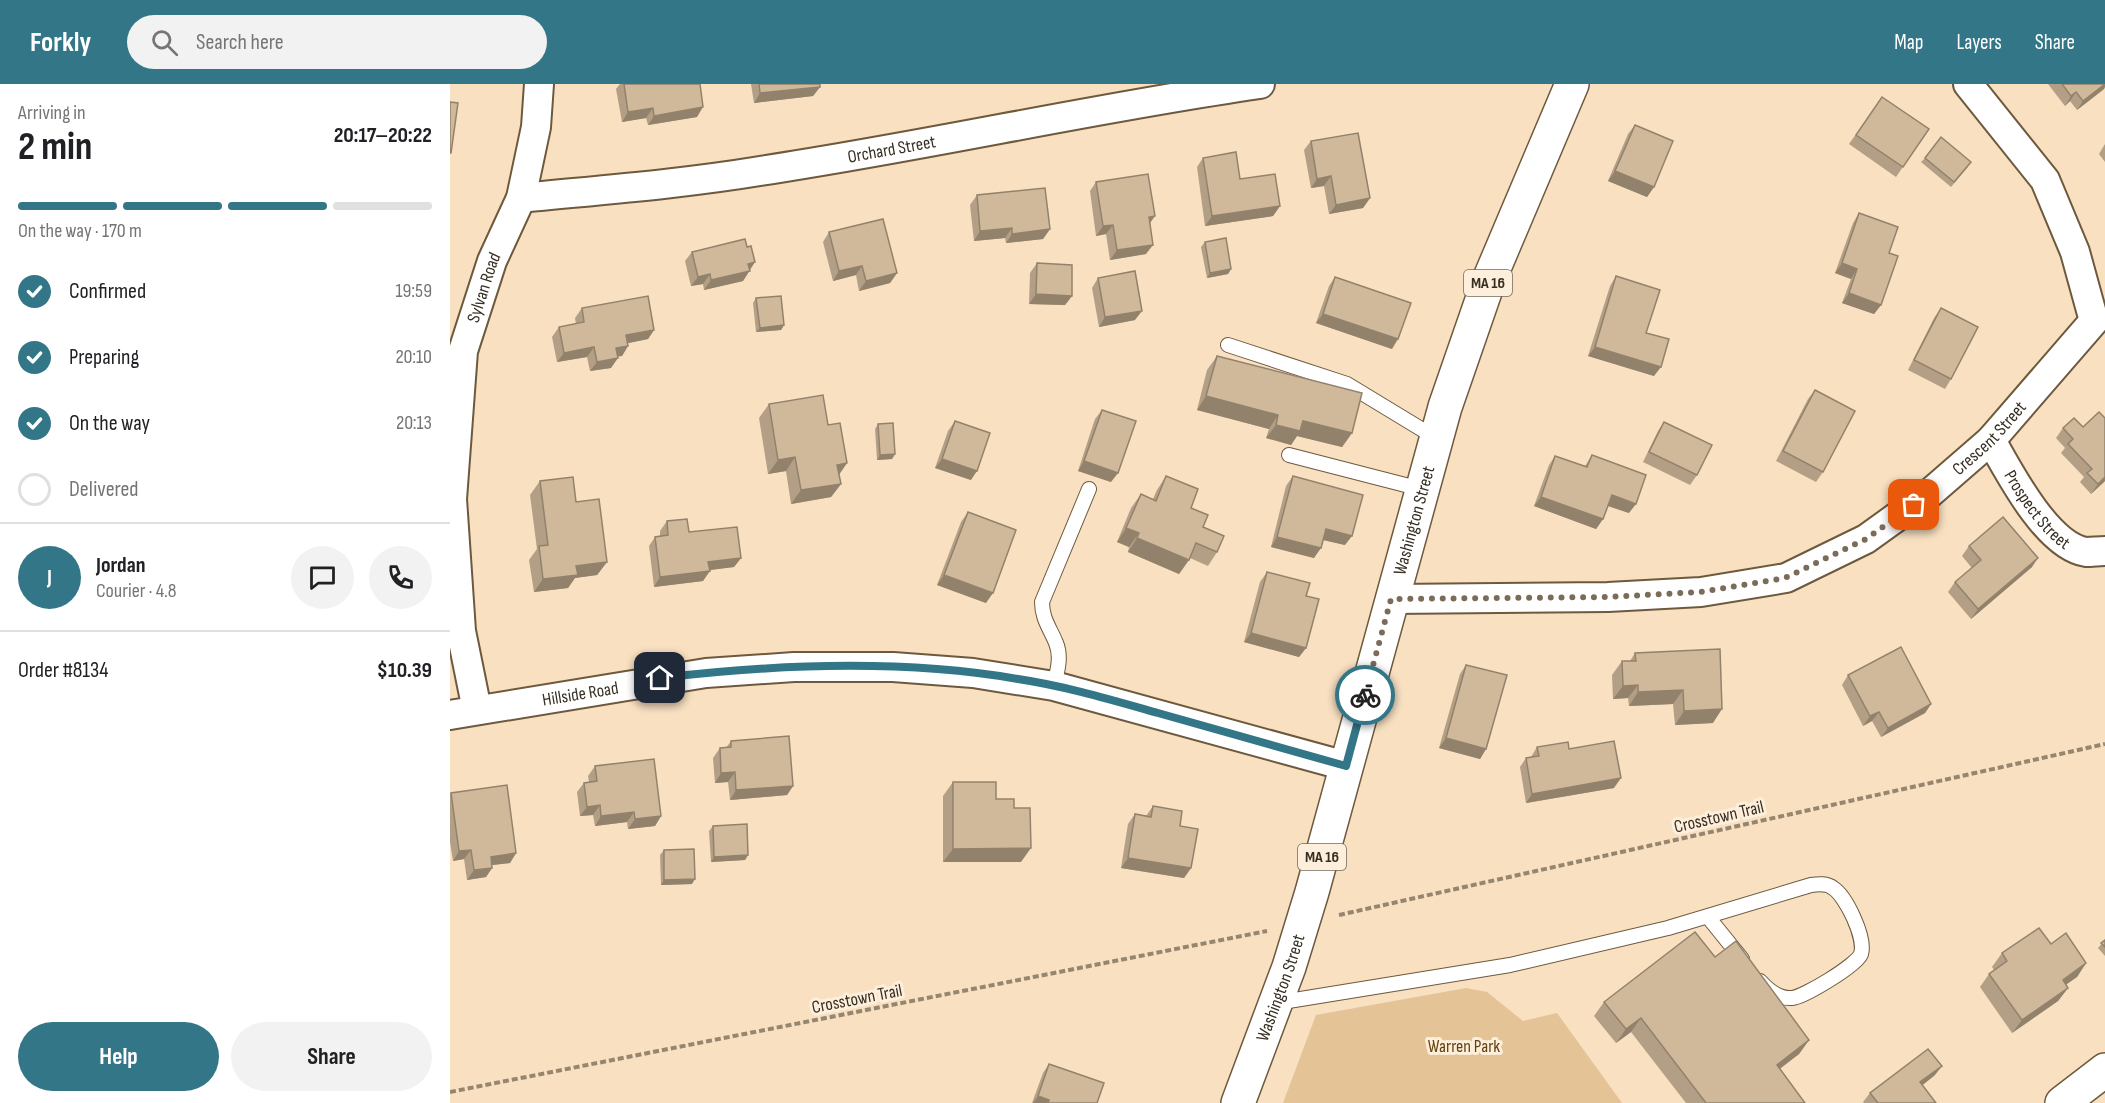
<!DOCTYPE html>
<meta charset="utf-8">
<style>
body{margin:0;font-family:"Sofia Sans Condensed",sans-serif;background:#f2f2f2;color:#202124;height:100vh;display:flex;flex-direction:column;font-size:22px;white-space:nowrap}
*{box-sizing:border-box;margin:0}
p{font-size:20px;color:#757577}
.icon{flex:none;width:33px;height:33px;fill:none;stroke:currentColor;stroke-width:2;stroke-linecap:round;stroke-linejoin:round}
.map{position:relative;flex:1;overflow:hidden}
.side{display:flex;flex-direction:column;background:#fff;width:450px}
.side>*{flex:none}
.pin{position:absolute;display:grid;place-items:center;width:51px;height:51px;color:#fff;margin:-26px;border-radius:12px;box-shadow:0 3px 9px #0006}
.courier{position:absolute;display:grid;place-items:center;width:60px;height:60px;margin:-30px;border:4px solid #337687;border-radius:50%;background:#fff;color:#222;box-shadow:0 2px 8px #0007}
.summary em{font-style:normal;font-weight:700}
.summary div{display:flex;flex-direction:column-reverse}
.summary{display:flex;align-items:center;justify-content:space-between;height:102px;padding:0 18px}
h1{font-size:39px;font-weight:700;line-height:45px}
.bar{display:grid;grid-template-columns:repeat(4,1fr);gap:9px 6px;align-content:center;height:72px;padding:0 18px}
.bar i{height:8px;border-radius:4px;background:#e0e0e0}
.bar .current{background:#337687}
.bar p{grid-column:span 4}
.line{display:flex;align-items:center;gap:15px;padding:0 18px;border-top:2px solid #e0e0e0}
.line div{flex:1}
.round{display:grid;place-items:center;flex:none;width:63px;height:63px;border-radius:32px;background:#f2f2f2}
ol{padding:0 18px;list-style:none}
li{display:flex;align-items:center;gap:18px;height:66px}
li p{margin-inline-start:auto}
li .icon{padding:6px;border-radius:50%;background:#337687;color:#fff;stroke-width:4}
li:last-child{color:#757577}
li i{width:33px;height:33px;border:3px solid #e0e0e0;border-radius:50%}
.button{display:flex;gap:12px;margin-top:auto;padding:12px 18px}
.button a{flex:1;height:69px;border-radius:36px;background:#337687;color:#fff;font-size:24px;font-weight:700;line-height:69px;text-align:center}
.button a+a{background:#f2f2f2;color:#202124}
header{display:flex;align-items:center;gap:36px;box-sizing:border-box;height:84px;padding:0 30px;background:#337687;color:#fff}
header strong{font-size:28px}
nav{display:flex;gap:33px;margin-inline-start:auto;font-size:21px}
.search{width:420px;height:54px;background:#f2f2f2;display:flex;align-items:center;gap:15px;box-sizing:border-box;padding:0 21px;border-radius:33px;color:#757577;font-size:22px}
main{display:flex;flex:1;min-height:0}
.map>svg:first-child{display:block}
.green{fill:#e4c397}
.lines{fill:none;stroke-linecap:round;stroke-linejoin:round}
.service-casing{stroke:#6d593e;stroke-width:16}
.minor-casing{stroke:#6d593e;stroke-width:32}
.tertiary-casing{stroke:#6d593e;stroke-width:36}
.primary-casing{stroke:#6d593e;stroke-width:36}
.path{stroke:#968670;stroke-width:4;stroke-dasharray:6 3;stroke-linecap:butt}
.service{stroke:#fff;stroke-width:14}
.minor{stroke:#fff;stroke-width:28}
.tertiary{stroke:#fff;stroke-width:33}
.primary{stroke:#fff;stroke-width:33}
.wall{fill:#b39f85}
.shaded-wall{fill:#92826c}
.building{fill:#d0b99b;stroke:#92826c;stroke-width:1.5}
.done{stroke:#7b6c5a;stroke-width:6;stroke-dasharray:0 10.8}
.route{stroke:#337687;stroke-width:8}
.labels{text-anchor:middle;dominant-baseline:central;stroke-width:6;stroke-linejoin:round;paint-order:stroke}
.shield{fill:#fdefdc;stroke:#72685a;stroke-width:1.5}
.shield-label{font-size:16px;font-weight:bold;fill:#372e22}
.street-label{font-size:18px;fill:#372e22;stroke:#fdefdc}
.park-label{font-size:18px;fill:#62420e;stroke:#fdefdc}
</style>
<header>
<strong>Forkly</strong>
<div class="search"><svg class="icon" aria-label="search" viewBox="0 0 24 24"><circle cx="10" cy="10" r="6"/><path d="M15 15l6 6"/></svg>Search here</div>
<nav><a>Map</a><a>Layers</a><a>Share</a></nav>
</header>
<main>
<section class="side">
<div class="summary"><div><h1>2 min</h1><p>Arriving in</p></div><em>20:17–20:22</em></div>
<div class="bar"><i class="current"></i><i class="current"></i><i class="current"></i><i></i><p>On the way · 170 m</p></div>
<ol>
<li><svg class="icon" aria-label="check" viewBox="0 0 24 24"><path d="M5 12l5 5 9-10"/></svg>Confirmed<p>19:59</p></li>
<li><svg class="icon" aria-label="check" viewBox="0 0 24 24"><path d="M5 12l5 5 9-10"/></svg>Preparing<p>20:10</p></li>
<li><svg class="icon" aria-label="check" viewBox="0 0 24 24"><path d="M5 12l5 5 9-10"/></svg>On the way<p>20:13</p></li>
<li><i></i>Delivered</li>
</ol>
<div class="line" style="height:108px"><b class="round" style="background:#337687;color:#fff">J</b><div><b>Jordan</b><p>Courier · 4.8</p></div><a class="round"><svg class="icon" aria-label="chat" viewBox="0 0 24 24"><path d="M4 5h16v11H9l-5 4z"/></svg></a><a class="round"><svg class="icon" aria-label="phone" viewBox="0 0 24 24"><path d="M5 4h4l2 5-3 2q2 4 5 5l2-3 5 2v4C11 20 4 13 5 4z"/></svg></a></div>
<div class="line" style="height:78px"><div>Order #8134</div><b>$10.39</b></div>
<div class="button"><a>Help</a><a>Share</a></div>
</section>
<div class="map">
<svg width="1655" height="1019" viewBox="0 0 1655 1019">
<rect width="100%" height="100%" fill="#f8e0c1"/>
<polygon class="green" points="1016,904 1037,908 1073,937 1107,929 1172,1019 833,1019 866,931"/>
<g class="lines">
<g class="service-casing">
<g id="service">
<polyline points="778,261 897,300 986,354"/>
<polyline points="839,371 971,405"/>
<path d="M604 602C607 588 612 573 606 559 600 544 592 535 592 518L639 405"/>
<polyline points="1258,833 1292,875"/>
<path d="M826 919 1060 881 1218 844 1361 801C1368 800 1377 799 1383 804 1396 812 1416 854 1411 870 1407 881 1354 913 1342 914 1329 915 1318 906 1310 897"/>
</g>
</g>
<g class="minor-casing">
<g id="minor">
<path id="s1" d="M71 114C151 106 231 100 310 87 477 62 643 24 810 0"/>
<path id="s2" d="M1541 356C1559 388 1597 462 1636 468 1642 468 1649 467 1655 467"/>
<path id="s3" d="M941 515 1158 513 1251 508 1336 494 1416 455 1480 409 1541 356 1644 237 1625 168 1595 96 1518 0"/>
<path id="s4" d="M27 626 11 547 2 415 13 267 42 177 71 114 86 43 89 0"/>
<path id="s5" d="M0 631 256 589 344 583H443L523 589 604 602 896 682"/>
</g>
</g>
<g class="tertiary-casing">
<polyline id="tertiary" points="1612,1019 1655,986"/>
</g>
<g class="primary-casing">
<g id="primary">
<path id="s6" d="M788 1019 839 883 862 808 995 323 1039 196 1122 0"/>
</g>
</g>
<g class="path">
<polyline points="889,831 1655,660"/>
<polyline points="0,1008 817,847"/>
</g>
<use href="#service" class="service"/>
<use href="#minor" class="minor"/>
<use href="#tertiary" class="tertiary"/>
<use href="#primary" class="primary"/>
</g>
<g class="wall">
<polygon points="170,0 250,0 247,33 198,41 196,34 172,38 166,5"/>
<polygon points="301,0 370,0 370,3 363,12 304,19"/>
<polygon points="1598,0 1655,0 1654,5 1627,26 1620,17 1615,22"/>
<polygon points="1432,13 1479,45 1446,93 1399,60"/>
<polygon points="1185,41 1204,103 1197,113 1158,97 1178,50"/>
<polygon points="861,57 920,114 913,124 879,130 874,102 861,104 854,66"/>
<polygon points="1655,60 1655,78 1649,70"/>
<polygon points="753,74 830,122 823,132 755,142 747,83"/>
<polygon points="1475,74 1518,83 1501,103 1471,78"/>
<polygon points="646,98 700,139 696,170 660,176 656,150 646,152 640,107"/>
<polygon points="527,111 600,145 593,155 556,159 555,154 524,157 520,121"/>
<polygon points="1409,129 1439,169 1431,221 1424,230 1392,219 1401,195 1385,189 1403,139"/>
<polygon points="379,148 447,189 440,199 409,207 406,191 383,197 373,158"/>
<polygon points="755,158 781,185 778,190 757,194 751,163"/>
<polygon points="242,168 300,186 293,197 254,206 253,200 241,202 235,177"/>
<polygon points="587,179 622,212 615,221 579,220 580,189"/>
<polygon points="1166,192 1196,249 1204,292 1138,272 1160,202"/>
<polygon points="885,193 942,265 866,239 879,202"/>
<polygon points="648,194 685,236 649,243 642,204"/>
<polygon points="306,214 334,241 331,246 306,248 303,219"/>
<polygon points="132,224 204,246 198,255 178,259 178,262 172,272 168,272 161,284 140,287 137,273 107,278 102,253 109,243 126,240 125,234"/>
<polygon points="1491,224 1501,295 1495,305 1458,286 1484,234"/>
<polygon points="767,272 902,349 892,363 847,352 841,361 816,354 819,345 747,326 757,286"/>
<polygon points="1365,306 1373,388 1366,398 1326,377 1358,315"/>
<polygon points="319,320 378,341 397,379 389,391 391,400 381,413 341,420 336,387 318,390 309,334"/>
<polygon points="652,326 661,398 628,387 645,335"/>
<polygon points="1624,334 1655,397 1641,410 1630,398 1634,393 1611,369 1615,364 1606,354 1613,344"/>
<polygon points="505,337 521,396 485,384 498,347"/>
<polygon points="1214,338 1247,391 1240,401 1193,378 1208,347"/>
<polygon points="428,340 445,370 442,375 427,376 425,345"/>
<polygon points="1142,371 1179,429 1158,422 1153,435 1146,445 1084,422 1099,381 1105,372 1135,382"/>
<polygon points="716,392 741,424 767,468 758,482 740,474 729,490 678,468 679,463 667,458 681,424 691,410 703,415 707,406"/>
<polygon points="843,392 895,461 873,456 864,474 821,463 836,402"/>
<polygon points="90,397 126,418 157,478 147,491 125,494 118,504 84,508 79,476 87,465 80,411"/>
<polygon points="518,428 536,519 487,501 511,438"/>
<polygon points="217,437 291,474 284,483 259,486 253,497 204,503 199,462 205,453 210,452 210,447"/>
<polygon points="1519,462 1582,483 1521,535 1498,508 1505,498 1522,484 1512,472"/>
<polygon points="817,488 856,512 856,564 849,573 794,558 810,498"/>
<polygon points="1270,565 1263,639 1225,641 1223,620 1179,622 1178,614 1163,615 1162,591 1172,577 1180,577 1185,569"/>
<polygon points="1016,581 1036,665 1030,675 989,664 1010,590"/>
<polygon points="1398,591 1481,620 1475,629 1431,653 1422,637 1413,642 1392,601"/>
<polygon points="281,657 343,702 337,711 280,716 278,698 265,699 263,674 270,664 276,664"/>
<polygon points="1087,663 1119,665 1164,704 1076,719 1070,683 1076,674 1081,673"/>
<polygon points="145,682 211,732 205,742 178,745 177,738 145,742 143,731 130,732 127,708 134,699 139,698 138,692"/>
<polygon points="503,698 546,715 571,778 493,778 493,712"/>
<polygon points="1,709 66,769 60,779 42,781 42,784 36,793 17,796 14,775 3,777 0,758 0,710"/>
<polygon points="703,722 730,742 741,784 734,794 671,784 678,740 685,730 696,732"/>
<polygon points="263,742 298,771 295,776 261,778 259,747"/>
<polygon points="214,766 242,800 211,801 210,771"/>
<polygon points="1655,856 1655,872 1648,864"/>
<polygon points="1552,869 1636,879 1627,893 1616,900 1618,904 1608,917 1562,949 1530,903 1539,890 1544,886 1542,883"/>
<polygon points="1265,873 1359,956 1349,970 1330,985 1355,1019 1236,1019 1181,948 1166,959 1144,932 1154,918"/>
<polygon points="599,980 647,1019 582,1019 593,989"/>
<polygon points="1485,991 1472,1001 1486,1019 1414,1019 1413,1018 1420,1009"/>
</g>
<g class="shaded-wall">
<polygon points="1655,0 1655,3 1654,5 1627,26 1633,17"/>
<polygon points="370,3 363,12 304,19 310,9"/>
<polygon points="1626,8 1620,17 1615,22 1621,12"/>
<polygon points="253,23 247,33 198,41 204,32"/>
<polygon points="203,24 196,34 172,38 178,28"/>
<polygon points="1165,87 1204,103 1197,113 1158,97"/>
<polygon points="881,92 874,102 861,104 867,95"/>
<polygon points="920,114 913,124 879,130 886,121"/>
<polygon points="830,122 823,132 755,142 762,132"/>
<polygon points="705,132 698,142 699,133"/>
<polygon points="663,141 656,150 646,152 653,142"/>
<polygon points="562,144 555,154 524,157 530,147"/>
<polygon points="600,145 593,155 556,159 562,150"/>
<polygon points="703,161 696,170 660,176 667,166"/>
<polygon points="305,178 293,197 254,206 261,196 298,180"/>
<polygon points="1392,179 1407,185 1401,195 1385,189"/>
<polygon points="412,182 406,191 383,197 389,187"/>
<polygon points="781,185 778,190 757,194 760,189"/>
<polygon points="447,189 440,199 409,207 416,197"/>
<polygon points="260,190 253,200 241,202 248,193"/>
<polygon points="1399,209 1431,221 1424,230 1392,219"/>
<polygon points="586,210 622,212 615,221 579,220"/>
<polygon points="692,227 685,236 649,243 655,233"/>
<polygon points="873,230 948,255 942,265 866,239"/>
<polygon points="334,241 331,246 306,248 310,244"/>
<polygon points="204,246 198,255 169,261 176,251"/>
<polygon points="178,262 172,272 159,274 166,264"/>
<polygon points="144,263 137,273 107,278 114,269"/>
<polygon points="1145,263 1211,283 1204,292 1138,272"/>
<polygon points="168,274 161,284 140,287 147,278"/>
<polygon points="756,312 828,331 819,345 747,326"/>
<polygon points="853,337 902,349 892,363 847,352 841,361 816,354 826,341"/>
<polygon points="445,370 442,375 427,376 430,371"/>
<polygon points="345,373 336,387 318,390 328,376"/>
<polygon points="492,375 527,387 521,396 485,384"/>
<polygon points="634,377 668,389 661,398 628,387"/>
<polygon points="397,379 387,393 387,381"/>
<polygon points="1655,393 1655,397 1641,410 1648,400"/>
<polygon points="391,400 381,413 341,420 351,406"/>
<polygon points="1162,411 1186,420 1179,429 1155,421"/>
<polygon points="1091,413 1153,435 1146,445 1084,422"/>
<polygon points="676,444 689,449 679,463 667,458"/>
<polygon points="876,445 902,452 895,461 869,455"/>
<polygon points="827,453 871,464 864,474 821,463"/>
<polygon points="687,454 739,476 729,490 678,468"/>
<polygon points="291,474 284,483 252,487 258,478"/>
<polygon points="1588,474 1582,483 1521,535 1528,525"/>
<polygon points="157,478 147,491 125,494 118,504 84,508 93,495 126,482"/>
<polygon points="260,487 253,497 204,503 210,493"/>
<polygon points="494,491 543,509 536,519 487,501"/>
<polygon points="801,549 856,564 849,573 794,558"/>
<polygon points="1188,601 1178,614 1163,615 1173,602"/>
<polygon points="1233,606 1223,620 1179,622 1188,608"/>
<polygon points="1481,620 1475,629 1431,653 1438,644"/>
<polygon points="1272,625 1263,639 1225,641 1234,627"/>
<polygon points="1429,628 1422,637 1413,642 1420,632"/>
<polygon points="996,654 1036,665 1030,675 989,664"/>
<polygon points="285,688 278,698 265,699 271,689"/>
<polygon points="1171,694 1164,704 1076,719 1082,710"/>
<polygon points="343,702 337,711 280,716 286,706"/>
<polygon points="150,721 143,731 130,732 137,723"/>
<polygon points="184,728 177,738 145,742 151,732"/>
<polygon points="211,732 205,742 178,745 185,735"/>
<polygon points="581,764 571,778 493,778 503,765"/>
<polygon points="21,766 14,775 3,777 9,767"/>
<polygon points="66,769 60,779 34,782 41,773"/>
<polygon points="298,771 295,776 261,778 264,773"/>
<polygon points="678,774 741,784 734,794 671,784"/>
<polygon points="42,784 36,793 17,796 24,786"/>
<polygon points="245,795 242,800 211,801 214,796"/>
<polygon points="1636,879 1627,893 1603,910 1613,896"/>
<polygon points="1618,904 1608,917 1562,949 1572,936"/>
<polygon points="1191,934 1181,948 1166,959 1176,945"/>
<polygon points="1359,956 1349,970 1317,994 1327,981"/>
<polygon points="1492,982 1485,991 1464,1008 1470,998"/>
<polygon points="588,1012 599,1016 597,1019 583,1019"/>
</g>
<g class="building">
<polygon points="174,0 250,0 253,23 204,32 203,24 178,28"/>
<polygon points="309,0 370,0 370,3 310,9"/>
<polygon points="1612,0 1655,0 1633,17 1626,8 1621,12"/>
<polygon points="1432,13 1479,45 1453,83 1406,51"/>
<polygon points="0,18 8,19 1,69 0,69"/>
<polygon points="1185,41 1223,57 1204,103 1165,87"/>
<polygon points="908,49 920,114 886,121 881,92 867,95 861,57"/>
<polygon points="1491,53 1521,78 1504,98 1475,74"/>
<polygon points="786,68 790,95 825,90 830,122 762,132 753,74"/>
<polygon points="698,90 705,132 699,133 703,161 667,166 663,141 653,142 646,98"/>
<polygon points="595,104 600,145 562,150 562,144 530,147 527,111"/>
<polygon points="1409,129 1448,143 1439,169 1448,172 1431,221 1399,209 1407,185 1392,179"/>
<polygon points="433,135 447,189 416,197 412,182 389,187 379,148"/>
<polygon points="776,154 781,185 760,189 755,158"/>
<polygon points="295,155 297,163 301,162 305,178 298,180 300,187 261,196 260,190 248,193 242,168"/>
<polygon points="587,179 622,181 622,212 586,210"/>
<polygon points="685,187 692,227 655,233 648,194"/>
<polygon points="1166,192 1210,206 1196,249 1219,255 1211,283 1145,263"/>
<polygon points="885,193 961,219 948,255 873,230"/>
<polygon points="198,212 204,246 176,251 178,262 166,264 168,274 147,278 144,263 114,269 109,243 134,238 132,224"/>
<polygon points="331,212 334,241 310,244 306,214"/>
<polygon points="1491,224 1528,243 1501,295 1464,276"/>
<polygon points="767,272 912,309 902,349 853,337 850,347 826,341 828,331 756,312"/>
<polygon points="1365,306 1405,327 1373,388 1333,367"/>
<polygon points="373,311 378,341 390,339 397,379 387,381 391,400 351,406 345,373 328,376 319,320"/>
<polygon points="652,326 686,337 668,389 634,377"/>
<polygon points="1649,328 1655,334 1655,393 1648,400 1637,389 1642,385 1618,360 1623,355 1613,344 1624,334 1633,343"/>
<polygon points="505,337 540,349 527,387 492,375"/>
<polygon points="1214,338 1262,361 1247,391 1199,368"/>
<polygon points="443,339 445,370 430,371 428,340"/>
<polygon points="1142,371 1196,391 1186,420 1162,411 1153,435 1091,413 1105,372 1137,383"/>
<polygon points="716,392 748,405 741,424 758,431 753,443 774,452 767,468 746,459 739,476 687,454 689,449 676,444 691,410 706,417"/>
<polygon points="843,392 913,411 902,452 876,445 871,464 827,453"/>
<polygon points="123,393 126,418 149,415 157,478 126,482 128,491 93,495 89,462 98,461 90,397"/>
<polygon points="518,428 566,446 543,509 494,491"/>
<polygon points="1553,433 1588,474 1528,525 1505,498 1531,476 1519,462"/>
<polygon points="237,435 239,448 287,443 291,474 258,478 260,487 210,493 205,453 218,451 217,437"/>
<polygon points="817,488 860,499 856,512 869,515 856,564 801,549"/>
<polygon points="1451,563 1481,620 1438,644 1429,628 1420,632 1398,591"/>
<polygon points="1270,565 1272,625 1234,627 1233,606 1188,608 1188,601 1173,602 1172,577 1186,577 1185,569"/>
<polygon points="1016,581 1057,591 1036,665 996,654"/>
<polygon points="339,652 343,702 286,706 285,688 271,689 270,664 281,663 281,657"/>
<polygon points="1164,657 1171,694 1082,710 1076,674 1089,672 1087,663 1118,658 1119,665"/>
<polygon points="204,675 211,732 185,735 184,728 151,732 150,721 137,723 134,699 147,697 145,682"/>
<polygon points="503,698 546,698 546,715 564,715 564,724 580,724 581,764 503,765"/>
<polygon points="57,701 66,769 41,773 42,784 24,786 21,766 9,767 1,709"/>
<polygon points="703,722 732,727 730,742 748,745 741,784 678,774 685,730 701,733"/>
<polygon points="297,740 298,771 264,773 263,742"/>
<polygon points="244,765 245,795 214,796 214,766"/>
<polygon points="1589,844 1601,860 1616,849 1636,879 1613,896 1618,904 1572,936 1539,890 1557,877 1552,869"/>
<polygon points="1245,848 1265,873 1286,857 1359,956 1327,981 1355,1019 1256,1019 1191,934 1176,945 1154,918"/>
<polygon points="1655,856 1655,863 1651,859"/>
<polygon points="1478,965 1492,982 1470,998 1486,1019 1428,1019 1420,1009"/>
<polygon points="599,980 654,999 647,1019 598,1019 599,1016 588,1012"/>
</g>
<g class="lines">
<polyline class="done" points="915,611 941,515 1158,513 1251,508 1335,494 1416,455 1464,421"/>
<path class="route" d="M210 594C327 580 451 575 568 595 615 602 662 616 708 629 771 647 834 664 896 682L915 611"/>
</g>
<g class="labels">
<g class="shield">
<rect x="1014" y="186" width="48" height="26" rx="4.5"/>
<rect x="848" y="760" width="48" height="26" rx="4.5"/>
</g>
<g class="shield-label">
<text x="1038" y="199">MA 16</text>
<text x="872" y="773">MA 16</text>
</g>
<g class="street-label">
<text stroke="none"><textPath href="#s1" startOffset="374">Orchard Street</textPath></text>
<text stroke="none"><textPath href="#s4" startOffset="428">Sylvan Road</textPath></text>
<text stroke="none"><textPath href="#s3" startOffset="645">Crescent Street</textPath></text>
<text stroke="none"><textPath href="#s2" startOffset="84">Prospect Street</textPath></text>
<text stroke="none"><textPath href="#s6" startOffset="609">Washington Street</textPath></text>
<text stroke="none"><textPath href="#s5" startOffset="132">Hillside Road</textPath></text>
<text transform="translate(1269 733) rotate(-13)">Crosstown Trail</text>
<text stroke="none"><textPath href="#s6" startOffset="123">Washington Street</textPath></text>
<text transform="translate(407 915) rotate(-11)">Crosstown Trail</text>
</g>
<g class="park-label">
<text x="1014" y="962">Warren Park</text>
</g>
</g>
</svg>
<div class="pin" style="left:1464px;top:421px;background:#ea580c"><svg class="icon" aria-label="bag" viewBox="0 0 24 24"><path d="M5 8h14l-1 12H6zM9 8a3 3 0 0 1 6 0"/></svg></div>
<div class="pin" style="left:210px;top:594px;background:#1f2937"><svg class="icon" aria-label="home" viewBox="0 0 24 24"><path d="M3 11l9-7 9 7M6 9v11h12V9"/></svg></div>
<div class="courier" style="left:915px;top:611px"><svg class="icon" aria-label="bike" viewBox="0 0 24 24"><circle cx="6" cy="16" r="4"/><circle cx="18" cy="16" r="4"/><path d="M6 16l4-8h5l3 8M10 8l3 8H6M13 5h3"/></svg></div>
</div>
</main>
